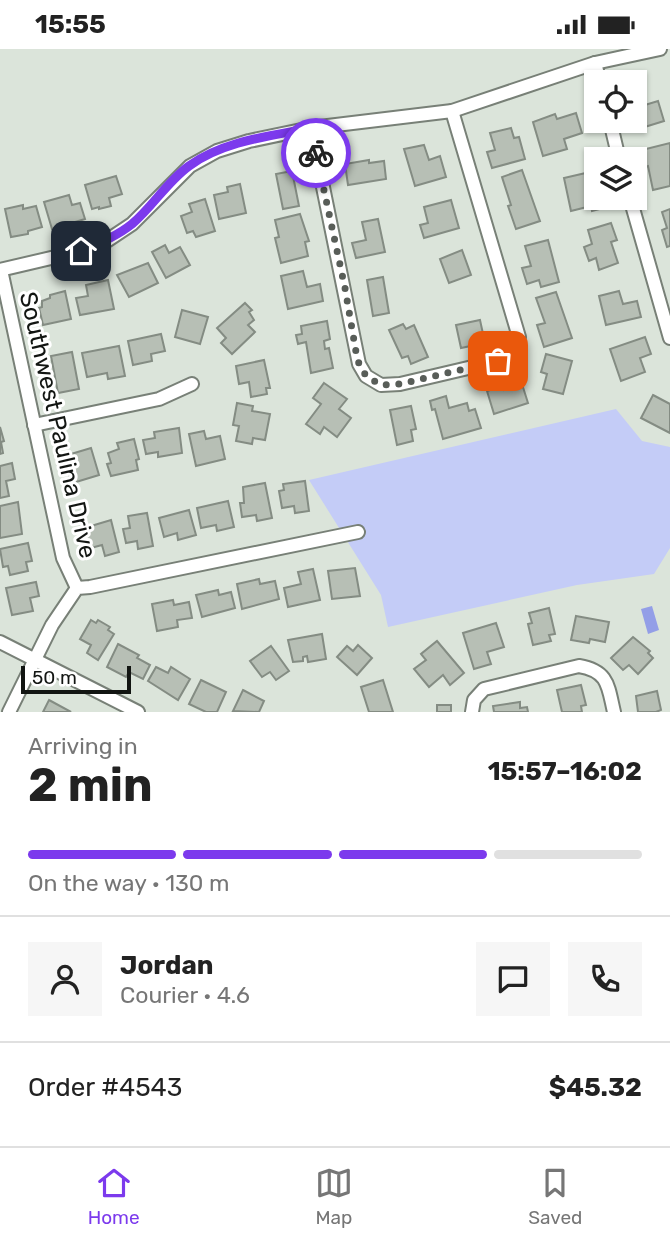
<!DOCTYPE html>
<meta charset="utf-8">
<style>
body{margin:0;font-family:Rubik,sans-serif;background:#f6f6f6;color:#222;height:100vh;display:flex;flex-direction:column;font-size:26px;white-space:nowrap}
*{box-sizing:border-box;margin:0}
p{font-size:23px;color:#767676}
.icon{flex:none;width:38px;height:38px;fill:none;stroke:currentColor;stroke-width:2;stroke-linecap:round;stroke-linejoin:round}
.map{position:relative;height:663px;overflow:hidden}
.drawer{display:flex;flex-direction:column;background:#fff;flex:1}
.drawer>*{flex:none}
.fabs{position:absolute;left:584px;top:21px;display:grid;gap:14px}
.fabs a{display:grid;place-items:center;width:63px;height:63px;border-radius:0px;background:#fff;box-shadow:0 2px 5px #0004;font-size:35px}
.scale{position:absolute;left:21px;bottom:18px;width:110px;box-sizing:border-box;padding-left:7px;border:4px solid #121512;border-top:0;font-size:19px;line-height:24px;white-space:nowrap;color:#121512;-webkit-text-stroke:5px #fff;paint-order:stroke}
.pin{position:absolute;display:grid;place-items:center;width:60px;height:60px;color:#fff;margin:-30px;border-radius:14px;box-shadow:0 4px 10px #0006}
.courier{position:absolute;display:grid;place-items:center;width:70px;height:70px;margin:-35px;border:5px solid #7c3aed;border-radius:50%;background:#fff;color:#222;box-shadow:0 2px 9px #0007}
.headline em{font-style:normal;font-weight:700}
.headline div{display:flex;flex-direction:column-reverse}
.headline{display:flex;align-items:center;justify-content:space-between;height:119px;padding:0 28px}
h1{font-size:46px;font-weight:700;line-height:52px}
.bar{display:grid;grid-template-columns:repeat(4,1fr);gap:10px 7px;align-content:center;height:84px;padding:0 28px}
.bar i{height:9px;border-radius:5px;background:#e0e0e0}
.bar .active{background:#7c3aed}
.bar p{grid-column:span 4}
.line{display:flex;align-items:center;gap:18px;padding:0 28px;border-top:2px solid #e0e0e0}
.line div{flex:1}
.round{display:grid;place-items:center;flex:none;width:74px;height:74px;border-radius:0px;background:#f6f6f6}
.status{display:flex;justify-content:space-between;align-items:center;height:49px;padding:0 35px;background:#fff;direction:ltr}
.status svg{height:19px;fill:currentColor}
.dock{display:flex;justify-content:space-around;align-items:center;height:98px;border-top:2px solid #e0e0e0;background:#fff;font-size:19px;color:#767676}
.dock a{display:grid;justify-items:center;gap:4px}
.dock .active{color:#7c3aed}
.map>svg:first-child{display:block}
.green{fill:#c4ccf7}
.water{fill:#939ee7}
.building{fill:#b7bfb5;stroke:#848c83;stroke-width:2}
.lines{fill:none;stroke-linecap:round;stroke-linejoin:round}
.street-casing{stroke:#788077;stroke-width:16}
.street{stroke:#fff;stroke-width:12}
.done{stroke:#585d58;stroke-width:7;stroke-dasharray:0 12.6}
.route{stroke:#7c3aed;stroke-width:9}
.labels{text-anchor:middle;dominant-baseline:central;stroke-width:6;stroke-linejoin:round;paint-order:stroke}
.street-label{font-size:24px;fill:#121512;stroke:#fff}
</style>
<div class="status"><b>15:55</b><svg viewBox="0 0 49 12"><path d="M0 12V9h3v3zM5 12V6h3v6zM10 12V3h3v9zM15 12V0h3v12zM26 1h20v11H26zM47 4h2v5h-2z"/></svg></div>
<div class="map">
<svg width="670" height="663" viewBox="0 0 670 663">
<rect width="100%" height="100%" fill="#dbe4da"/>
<polygon class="green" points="616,360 642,392 670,398 670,499 654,525 577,536 388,578 381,546 309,431"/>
<polygon class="water" points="652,557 659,581 648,585 641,560"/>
<g class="building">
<polygon points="640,41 645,56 658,52 664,72 635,81 632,72 635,72 635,42"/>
<polygon points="576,64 582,84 564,90 567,100 543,107 533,73 555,65 557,70"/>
<polygon points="511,79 514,89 519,88 525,110 492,119 487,103 495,101 490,84"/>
<polygon points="670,94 670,137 653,141 648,117 642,119 638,102"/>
<polygon points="424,96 429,111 440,107 446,128 415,137 404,100"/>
<polygon points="369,111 369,114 384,112 386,130 348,136 345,115"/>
<polygon points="522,121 540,172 516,180 508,157 511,156 502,128"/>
<polygon points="292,122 299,157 283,160 276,125"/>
<polygon points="590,123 594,139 597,138 597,149 605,149 607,158 592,162 591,157 571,162 564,129"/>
<polygon points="116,127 122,145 109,149 111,157 99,160 99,158 92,160 85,136"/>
<polygon points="240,135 246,164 219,170 214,146 228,143 227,138"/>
<polygon points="69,146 72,156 80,154 85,170 52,180 44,153"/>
<polygon points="205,150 215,182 196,188 193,182 187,184 181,167 192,163 189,155"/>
<polygon points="451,151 459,179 424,189 420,176 428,174 424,158"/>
<polygon points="23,156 23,160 36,157 42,178 28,182 28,185 11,188 5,160"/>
<polygon points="670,160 670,197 667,198 662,181 667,179 662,163"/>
<polygon points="300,165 309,192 305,193 308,207 281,214 275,189 279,188 275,171"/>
<polygon points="378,170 385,203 356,209 352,194 366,191 362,173"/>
<polygon points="611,174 617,191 611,193 618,214 599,221 596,209 589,212 584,198 592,195 588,181"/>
<polygon points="548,191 559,233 541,238 539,231 527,235 522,219 531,217 525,197"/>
<polygon points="165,196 169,204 180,198 190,216 166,229 152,203"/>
<polygon points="462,201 471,226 449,234 440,210"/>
<polygon points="148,214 158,234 129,248 117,226"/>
<polygon points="303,222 307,238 320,235 323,252 288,260 281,227"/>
<polygon points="383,228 389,264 373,267 367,231"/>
<polygon points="108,231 114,260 80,266 76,249 88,247 86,236"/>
<polygon points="65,242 71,270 43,276 39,259 42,258 42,252 50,249 50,246"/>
<polygon points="619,242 623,255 637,252 641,268 606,276 599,247"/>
<polygon points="556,243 572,289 544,298 537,276 545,274 536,249"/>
<polygon points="245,254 252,261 249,263 254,271 248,276 255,283 232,305 221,294 226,289 217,279"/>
<polygon points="182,261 208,268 200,295 175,288"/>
<polygon points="480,271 485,294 461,299 456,276"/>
<polygon points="327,272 330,290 324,292 325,300 329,299 333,319 311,324 306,293 298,295 296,286 302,285 301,277"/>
<polygon points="403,275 406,280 414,276 428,308 411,315 408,307 402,309 389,281"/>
<polygon points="161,285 165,302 151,305 152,312 133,316 128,292"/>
<polygon points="645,288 651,305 640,309 645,323 621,332 610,300"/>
<polygon points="119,297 125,327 108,330 107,324 87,328 82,304"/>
<polygon points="72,303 79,340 58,344 51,307"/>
<polygon points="546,305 572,312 563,345 543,340 547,325 541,323"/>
<polygon points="264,311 270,339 266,339 267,345 251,348 249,333 239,335 236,317"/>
<polygon points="324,334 347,350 339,360 351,369 337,388 324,378 320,385 306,375 321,355 313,349"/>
<polygon points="522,335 528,354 494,365 487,342 502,337 504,341"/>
<polygon points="653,346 670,355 670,384 641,369"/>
<polygon points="446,347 449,359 467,354 469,362 475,360 481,379 443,390 435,360 432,361 430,352"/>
<polygon points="237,354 253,357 252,362 270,365 265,391 253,389 252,395 236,392 239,377 233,376"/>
<polygon points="411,357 416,380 411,381 413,392 397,396 390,361"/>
<polygon points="0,378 4,392 1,393 3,404 0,405"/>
<polygon points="179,379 182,404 158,408 158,403 146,405 143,391 155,389 154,383"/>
<polygon points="204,382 206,390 220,387 225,410 196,417 189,385"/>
<polygon points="134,390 139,410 136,411 138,421 111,427 107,415 111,414 108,404 119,400 117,394"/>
<polygon points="91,399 99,426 76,433 76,435 72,436 67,420 78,417 77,412 73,413 71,405"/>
<polygon points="12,414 15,430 6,432 9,447 0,449 0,417"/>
<polygon points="305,432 309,462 295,464 294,457 282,459 279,442 284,441 283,435"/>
<polygon points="265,434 272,469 257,472 256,466 242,468 240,454 244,454 243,438"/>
<polygon points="228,452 234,478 217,482 216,476 201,479 197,459"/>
<polygon points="18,453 22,485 0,489 0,457"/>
<polygon points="189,461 196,486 178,491 177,484 164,488 159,469"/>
<polygon points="147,464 153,497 138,500 137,492 126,494 123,480 130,479 128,467"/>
<polygon points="111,471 119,503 105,507 102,496 87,500 81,480"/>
<polygon points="28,494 32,512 26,513 28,522 10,526 8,517 3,518 0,500"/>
<polygon points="355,519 360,547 332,550 328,522"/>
<polygon points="313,520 320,551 288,558 284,539 301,535 298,523"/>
<polygon points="259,530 260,535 275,532 279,550 242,560 237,535"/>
<polygon points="36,533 39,547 30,549 33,562 12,566 6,539"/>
<polygon points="218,541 219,546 231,543 235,559 202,568 196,546"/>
<polygon points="173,551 174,556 189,553 192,569 177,571 178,578 157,582 152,555"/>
<polygon points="549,559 555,585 549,586 551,592 533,596 528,575 532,574 529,564"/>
<polygon points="576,567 609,573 605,593 590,590 589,594 571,591"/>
<polygon points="91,571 96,574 98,571 110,578 108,581 114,585 98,611 87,604 91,596 80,590"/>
<polygon points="496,574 504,598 487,603 491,615 474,620 463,584"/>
<polygon points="322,585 326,610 308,613 307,607 303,608 303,612 293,613 288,591"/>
<polygon points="633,588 650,602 648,604 653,609 638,625 629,616 623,621 611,609"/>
<polygon points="437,592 464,624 450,636 443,626 429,638 414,620 426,611 421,605"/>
<polygon points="118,595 139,606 137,609 150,616 143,630 129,623 126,628 107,618"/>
<polygon points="358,596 372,609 357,626 337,608 347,597 353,602"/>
<polygon points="271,597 289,622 276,631 270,623 262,628 250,612"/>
<polygon points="156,618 168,624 171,618 190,630 178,651 148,632"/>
<polygon points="201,631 226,643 217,663 206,663 189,655"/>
<polygon points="383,631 393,663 369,663 361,638"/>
<polygon points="581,636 586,656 581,657 582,663 562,663 557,641"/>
<polygon points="243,641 264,652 259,663 233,662"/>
<polygon points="657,642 661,661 656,663 638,663 636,647"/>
<polygon points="49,651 71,663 43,663"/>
<polygon points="520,653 520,659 527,658 528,663 494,663 493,657"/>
<rect x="437" y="656" width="14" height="7"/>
</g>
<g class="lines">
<g class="street-casing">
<g id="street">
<polyline points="595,14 600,33"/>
<polyline points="610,72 619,110"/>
<polyline points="311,79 359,315 366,327 381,336 400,335 498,312 512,301 519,288 452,62"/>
<polyline points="630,149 670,289"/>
<polyline points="0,221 81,202 108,191 132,175 190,117 217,102 249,92 311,79 452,62 595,14 660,0"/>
<polyline points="1,221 63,509 77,539"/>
<polyline points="34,376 159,350 192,335"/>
<polyline points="0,593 138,663"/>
<polyline points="9,663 52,576 77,539 90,538 358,483"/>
<path d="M472 663 474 651 484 640 579 617C609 622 608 638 614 663"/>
</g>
</g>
<use href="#street" class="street"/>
</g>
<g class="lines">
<polyline class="done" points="316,104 345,239 356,303 359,315 366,327 381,336 400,335 498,312"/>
<path class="route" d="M81 202C99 195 117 187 132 175 153 157 167 133 189 117 223 92 270 87 311 79L316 104"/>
</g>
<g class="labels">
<g class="street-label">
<text transform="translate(58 376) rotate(77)">Southwest Paulina Drive</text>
</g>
</g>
</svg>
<div class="fabs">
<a><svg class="icon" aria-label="locate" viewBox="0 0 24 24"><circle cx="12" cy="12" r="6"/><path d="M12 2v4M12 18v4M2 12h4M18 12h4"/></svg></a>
<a><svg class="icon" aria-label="layers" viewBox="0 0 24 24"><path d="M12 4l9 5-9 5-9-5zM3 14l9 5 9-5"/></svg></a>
</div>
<div class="scale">50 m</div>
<div class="pin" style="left:498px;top:312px;background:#ea580c"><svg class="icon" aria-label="bag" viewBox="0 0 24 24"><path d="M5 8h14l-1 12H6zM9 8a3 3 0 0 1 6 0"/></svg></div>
<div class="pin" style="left:81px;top:202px;background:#1f2937"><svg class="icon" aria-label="home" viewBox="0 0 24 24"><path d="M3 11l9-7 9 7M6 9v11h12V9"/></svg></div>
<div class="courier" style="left:316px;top:104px"><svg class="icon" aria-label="bike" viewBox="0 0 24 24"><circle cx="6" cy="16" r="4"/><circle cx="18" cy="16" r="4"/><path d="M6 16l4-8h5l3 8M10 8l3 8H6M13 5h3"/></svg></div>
</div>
<section class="drawer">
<div class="headline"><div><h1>2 min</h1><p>Arriving in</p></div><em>15:57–16:02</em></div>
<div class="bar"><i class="active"></i><i class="active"></i><i class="active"></i><i></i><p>On the way · 130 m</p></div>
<div class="line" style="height:126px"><a class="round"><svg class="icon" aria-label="person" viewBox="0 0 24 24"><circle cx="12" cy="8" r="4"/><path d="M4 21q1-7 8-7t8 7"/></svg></a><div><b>Jordan</b><p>Courier · 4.6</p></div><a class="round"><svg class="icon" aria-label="chat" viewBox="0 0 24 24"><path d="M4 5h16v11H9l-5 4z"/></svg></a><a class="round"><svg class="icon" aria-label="phone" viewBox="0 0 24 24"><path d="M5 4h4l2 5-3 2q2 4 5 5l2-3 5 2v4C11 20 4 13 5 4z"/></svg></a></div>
<div class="line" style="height:91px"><div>Order #4543</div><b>$45.32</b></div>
</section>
<nav class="dock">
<a class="active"><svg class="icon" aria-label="home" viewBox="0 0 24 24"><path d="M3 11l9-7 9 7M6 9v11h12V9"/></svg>Home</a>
<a><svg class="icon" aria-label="map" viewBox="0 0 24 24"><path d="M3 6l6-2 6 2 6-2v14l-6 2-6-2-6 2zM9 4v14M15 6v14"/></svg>Map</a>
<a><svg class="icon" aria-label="saved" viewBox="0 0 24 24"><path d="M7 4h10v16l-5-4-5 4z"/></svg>Saved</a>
</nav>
